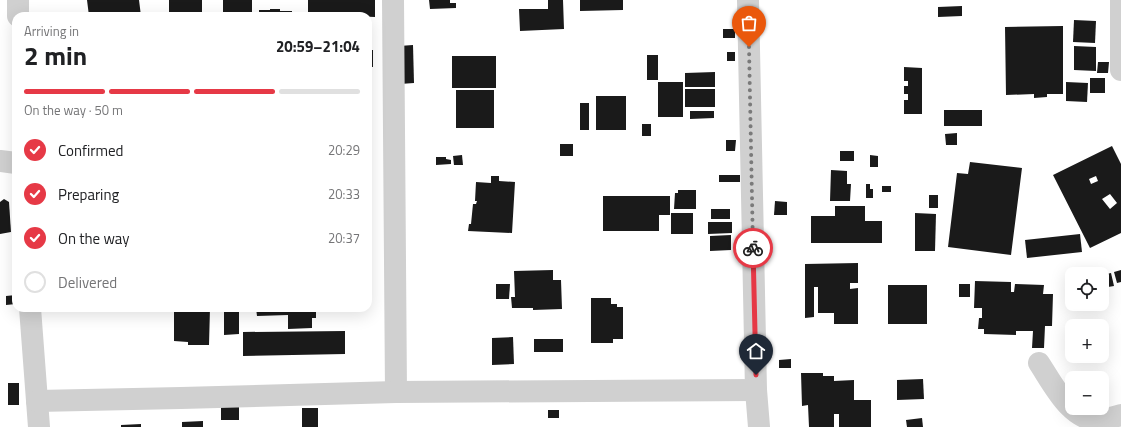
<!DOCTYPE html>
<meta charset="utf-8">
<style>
body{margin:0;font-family:"Titillium Web",sans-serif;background:#f6f6f6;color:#202124;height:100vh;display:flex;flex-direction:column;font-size:15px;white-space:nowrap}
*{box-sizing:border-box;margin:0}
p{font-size:13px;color:#757577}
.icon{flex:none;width:22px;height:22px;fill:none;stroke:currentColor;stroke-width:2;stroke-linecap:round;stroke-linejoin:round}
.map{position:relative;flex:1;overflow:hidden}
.drawer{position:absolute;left:12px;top:12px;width:360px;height:300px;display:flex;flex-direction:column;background:#fff;border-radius:12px;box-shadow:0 4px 16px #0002}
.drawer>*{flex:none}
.controls{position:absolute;left:1065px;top:267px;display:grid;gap:8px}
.controls a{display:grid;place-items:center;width:44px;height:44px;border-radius:8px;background:#fff;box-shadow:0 4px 16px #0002;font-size:20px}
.pin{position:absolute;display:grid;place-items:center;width:34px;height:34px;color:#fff;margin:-41px -17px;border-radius:50% 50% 50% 0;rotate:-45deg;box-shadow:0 0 4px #0007}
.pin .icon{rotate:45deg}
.courier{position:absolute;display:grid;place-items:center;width:40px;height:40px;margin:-20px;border:3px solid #e63946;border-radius:50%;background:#fff;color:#222;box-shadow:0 1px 5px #0007}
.headline em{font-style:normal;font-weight:700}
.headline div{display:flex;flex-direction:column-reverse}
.headline{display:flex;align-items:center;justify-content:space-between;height:68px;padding:0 12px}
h1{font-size:26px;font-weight:700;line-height:30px}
.bar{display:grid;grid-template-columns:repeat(4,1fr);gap:6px 4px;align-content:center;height:48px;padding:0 12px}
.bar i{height:5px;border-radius:3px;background:#e0e0e0}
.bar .on{background:#e63946}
.bar p{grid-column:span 4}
ol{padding:0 12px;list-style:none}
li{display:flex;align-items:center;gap:12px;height:44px}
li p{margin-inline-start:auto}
li .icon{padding:4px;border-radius:50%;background:#e63946;color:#fff;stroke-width:4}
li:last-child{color:#757577}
li i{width:22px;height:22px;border:2px solid #e0e0e0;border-radius:50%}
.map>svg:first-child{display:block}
.building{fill:#1a1a1a;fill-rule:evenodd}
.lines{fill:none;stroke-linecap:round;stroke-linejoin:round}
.minor{stroke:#d0d0d0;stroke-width:22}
.done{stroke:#7a7a7a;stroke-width:4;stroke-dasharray:0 7.2}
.route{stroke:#e63946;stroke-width:5}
</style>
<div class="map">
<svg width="1121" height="427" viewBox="0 0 1121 427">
<rect width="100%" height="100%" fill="#fff"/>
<g class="building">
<polygon points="87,0 139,0 141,16 89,16"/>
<polygon points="169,0 202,0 202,16 177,16 177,15 169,15"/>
<rect x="223" y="0" width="29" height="16"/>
<polygon points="308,0 375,0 375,17 350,16 350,13 326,13 326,16 308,16"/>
<polygon points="429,0 450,0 450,3 456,3 456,8 430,9"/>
<polygon points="548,0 563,0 564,29 520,31 519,9 548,9"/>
<polygon points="580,0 623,0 623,10 580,11"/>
<polygon points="962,6 962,16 938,17 938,7"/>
<polygon points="270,9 280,9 280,11 292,11 292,16 259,16 259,10 270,10"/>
<polygon points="1074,20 1096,21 1095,43 1073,42"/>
<polygon points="1063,26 1063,94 1047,94 1047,97 1034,98 1034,94 1006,95 1005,27"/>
<rect x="723" y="29" width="12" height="9"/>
<polygon points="413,45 414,83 400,84 399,46"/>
<polygon points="1074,46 1096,47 1096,71 1074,70"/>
<rect x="368" y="50" width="5" height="17"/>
<rect x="727" y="52" width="8" height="9"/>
<rect x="647" y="55" width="11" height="25"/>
<rect x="452" y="56" width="44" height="32"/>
<polygon points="1098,62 1109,62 1108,73 1097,73"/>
<polygon points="904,67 922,68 922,114 904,114 904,100 908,100 908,94 904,94 904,86 908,86 908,81 904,81"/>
<polygon points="715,72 715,87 685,87 685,73"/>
<rect x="1090" y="78" width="15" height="15"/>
<rect x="658" y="82" width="25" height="35"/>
<polygon points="1066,82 1088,83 1087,102 1066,101"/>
<rect x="685" y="89" width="30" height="18"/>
<rect x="456" y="90" width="38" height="38"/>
<rect x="596" y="96" width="30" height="34"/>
<rect x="580" y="103" width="9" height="27"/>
<rect x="944" y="110" width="38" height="16"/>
<polygon points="690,111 714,111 714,118 690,119"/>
<rect x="642" y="124" width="9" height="12"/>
<polygon points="957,133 957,145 946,145 945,134"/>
<polygon points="726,140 736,140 735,151 726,151"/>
<rect x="560" y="144" width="13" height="12"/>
<path d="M1112 146 1121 164V233L1090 248 1053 175ZM1096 176 1098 181 1091 184 1089 179ZM1110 194 1117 203 1110 209 1102 199Z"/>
<rect x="840" y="151" width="14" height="10"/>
<polygon points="462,155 463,165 454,165 453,156"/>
<polygon points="870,155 878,156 878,167 870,167"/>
<polygon points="436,157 446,157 446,159 451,160 451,164 436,165"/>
<polygon points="970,162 1022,168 1011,255 948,247 957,173 968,174"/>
<polygon points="831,170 847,171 847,184 851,184 850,201 830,201"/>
<rect x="719" y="175" width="21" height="7"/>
<polygon points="491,176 499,176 499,181 515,182 512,233 468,231 469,224 471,224 473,204 476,204 477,201 475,201 476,182 491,183"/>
<polygon points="866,184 870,184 870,189 873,189 873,198 866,198"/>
<rect x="882" y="186" width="9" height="6"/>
<polygon points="678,190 696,190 696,209 674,209 675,193 678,193"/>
<rect x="929" y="195" width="9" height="13"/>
<polygon points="603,196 670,196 670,215 659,215 659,231 603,231"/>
<polygon points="4,199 9,202 11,232 0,234 0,202"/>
<polygon points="775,201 787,202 787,215 774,215"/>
<polygon points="368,203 371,203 372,232 368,232"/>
<polygon points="835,206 865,206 865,221 882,221 882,243 811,243 811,216 835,216"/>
<rect x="711" y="209" width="19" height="10"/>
<rect x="671" y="213" width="22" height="21"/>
<polygon points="915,213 936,214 935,251 915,251"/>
<polygon points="708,222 732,222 732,233 708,234"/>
<polygon points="1080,234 1082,252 1027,258 1025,240"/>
<polygon points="731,235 731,250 710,251 710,236"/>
<polygon points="858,263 858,283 850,283 850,289 858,288 858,324 834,324 834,313 818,313 818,287 814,287 814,317 805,318 805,264"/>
<polygon points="553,270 553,280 561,280 562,309 533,310 533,308 512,308 511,297 515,297 514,271"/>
<polygon points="1121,270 1121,282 1117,283 1114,272"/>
<polygon points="1111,273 1114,286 1102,288 1102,275"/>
<polygon points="975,281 1011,282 1011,292 1014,292 1015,284 1044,285 1043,294 1053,294 1052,326 1045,326 1044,348 1032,348 1033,331 1016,331 1016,335 984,334 984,329 978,329 979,318 982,318 982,308 974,308"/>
<polygon points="496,284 510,284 509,299 496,299"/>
<rect x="959" y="284" width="11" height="13"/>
<rect x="888" y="285" width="39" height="39"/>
<polygon points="16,295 16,304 6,305 6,296"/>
<polygon points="591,298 611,298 611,304 617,304 617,307 623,307 623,339 613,339 613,343 591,343"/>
<polygon points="200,308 210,308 209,345 188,345 188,342 174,341 174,310 200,310"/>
<polygon points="224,308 239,308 239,334 224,335"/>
<polygon points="256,308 316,308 316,318 312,318 312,328 288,329 288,315 257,316"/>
<polygon points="345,331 345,354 243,356 243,332"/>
<polygon points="513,337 514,364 492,365 492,338"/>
<rect x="534" y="339" width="29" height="13"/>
<polygon points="791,359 791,368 779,368 779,360"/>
<polygon points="801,373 823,373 823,376 834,376 834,381 854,380 854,400 871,400 871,427 839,427 839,414 834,414 834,427 809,427 808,405 802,406"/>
<polygon points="923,379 924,399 897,400 897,380"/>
<rect x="8" y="383" width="11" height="22"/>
<rect x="221" y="407" width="18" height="13"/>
<rect x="302" y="408" width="16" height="19"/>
<rect x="548" y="410" width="11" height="8"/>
<polygon points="922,418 923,427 907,427 906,420"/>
<polygon points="203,421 203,427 182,427 182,422"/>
<polygon points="141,424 141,427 121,427 121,425"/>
</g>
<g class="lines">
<g class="minor">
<polyline points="18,0 18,16"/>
<polyline points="393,0 396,392"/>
<polyline points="748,0 756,390 759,427"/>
<polyline points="1121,0 1121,70"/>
<polyline points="0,161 16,163"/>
<polyline points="30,308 39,427"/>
<path d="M1039 363C1053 384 1071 422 1100 420 1107 419 1114 417 1121 415"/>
<polyline points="37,401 181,398 396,392 756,390"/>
</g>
</g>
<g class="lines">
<polyline class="done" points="749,47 753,248"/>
<polyline class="route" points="753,248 756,375"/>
</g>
</svg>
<div class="controls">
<a><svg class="icon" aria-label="locate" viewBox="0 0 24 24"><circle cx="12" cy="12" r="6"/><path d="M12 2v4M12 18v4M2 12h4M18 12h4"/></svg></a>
<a>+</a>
<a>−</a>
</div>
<div class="pin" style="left:749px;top:47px;background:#ea580c"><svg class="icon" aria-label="bag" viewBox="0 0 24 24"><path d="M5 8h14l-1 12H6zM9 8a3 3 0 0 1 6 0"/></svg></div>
<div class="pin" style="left:756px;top:375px;background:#1f2937"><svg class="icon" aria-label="home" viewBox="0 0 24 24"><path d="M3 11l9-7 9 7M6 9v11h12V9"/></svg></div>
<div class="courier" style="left:753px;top:248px"><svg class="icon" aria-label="bike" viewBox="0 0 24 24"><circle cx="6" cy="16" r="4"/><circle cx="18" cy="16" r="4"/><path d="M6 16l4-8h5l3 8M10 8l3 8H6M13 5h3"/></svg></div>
<section class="drawer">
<div class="headline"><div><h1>2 min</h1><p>Arriving in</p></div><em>20:59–21:04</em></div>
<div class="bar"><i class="on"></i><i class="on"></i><i class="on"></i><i></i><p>On the way · 50 m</p></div>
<ol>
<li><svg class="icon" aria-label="check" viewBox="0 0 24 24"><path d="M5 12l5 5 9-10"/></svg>Confirmed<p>20:29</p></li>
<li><svg class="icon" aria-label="check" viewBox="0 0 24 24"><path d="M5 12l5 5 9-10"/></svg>Preparing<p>20:33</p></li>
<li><svg class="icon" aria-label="check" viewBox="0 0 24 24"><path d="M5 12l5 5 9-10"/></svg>On the way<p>20:37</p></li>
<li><i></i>Delivered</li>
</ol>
</section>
</div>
